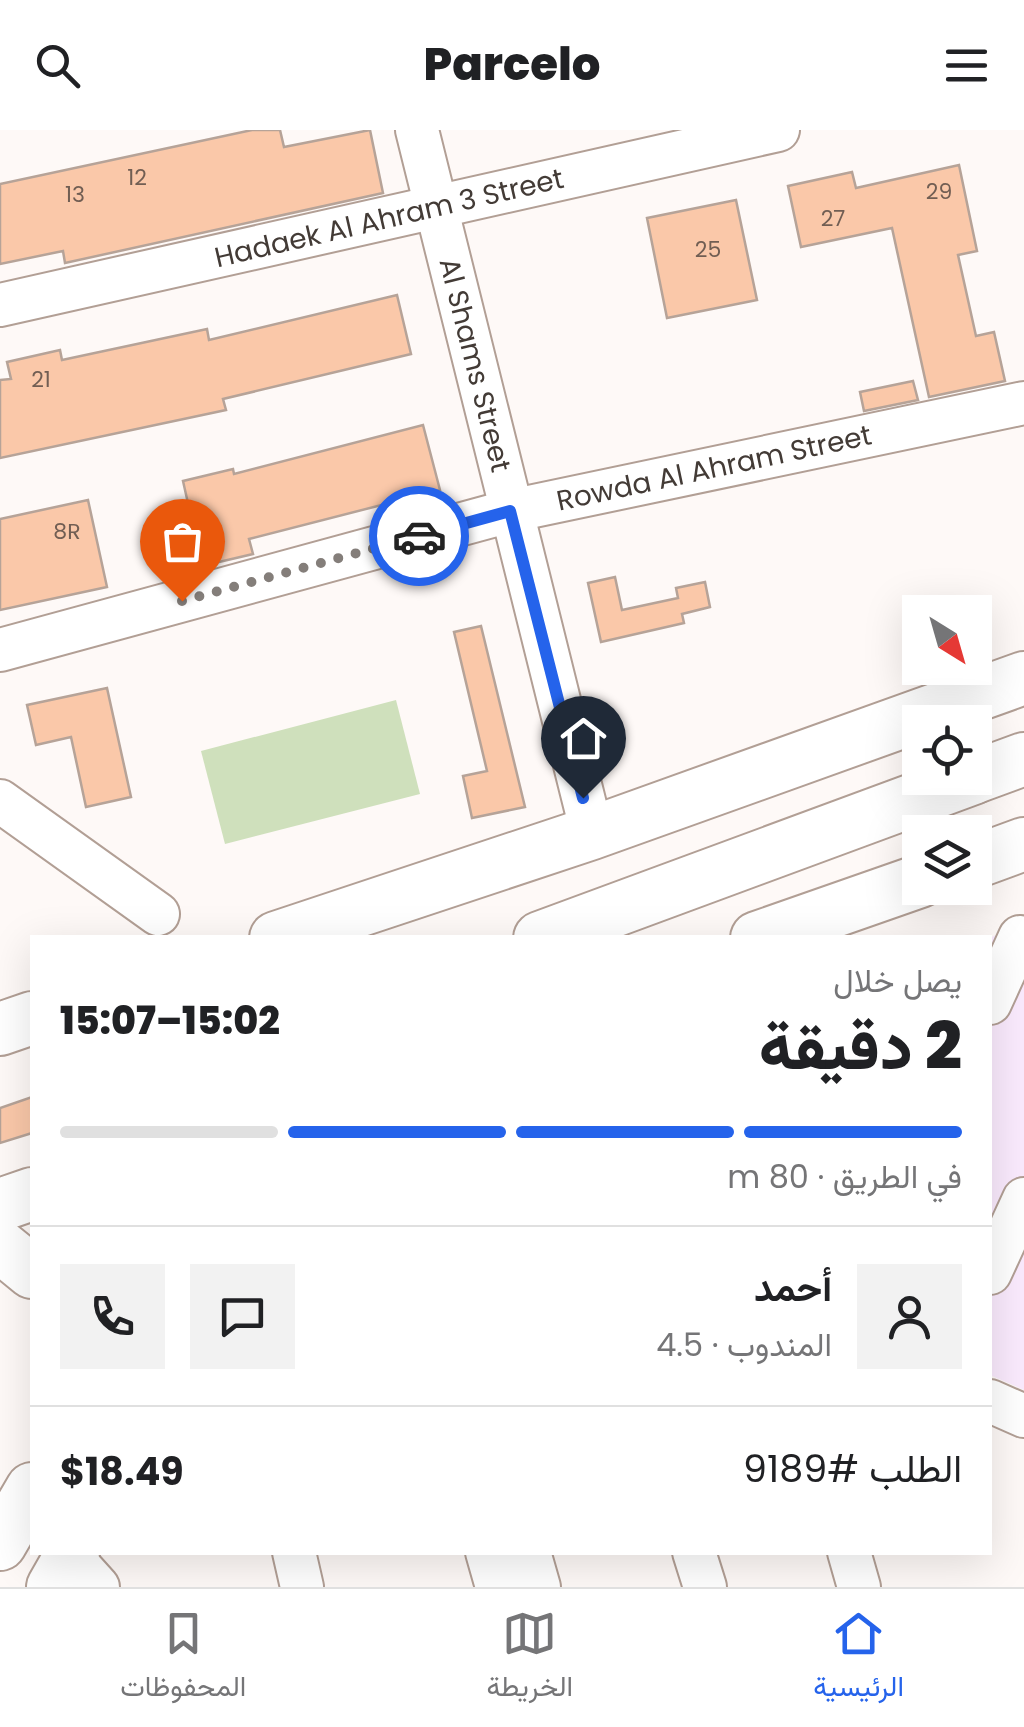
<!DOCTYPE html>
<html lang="ar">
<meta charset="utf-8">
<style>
body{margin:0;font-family:Poppins,Vazirmatn,sans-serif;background:#f2f2f2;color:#202124;direction:rtl;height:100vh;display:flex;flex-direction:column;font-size:38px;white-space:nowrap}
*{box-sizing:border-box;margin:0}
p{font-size:32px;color:#757577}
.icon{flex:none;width:55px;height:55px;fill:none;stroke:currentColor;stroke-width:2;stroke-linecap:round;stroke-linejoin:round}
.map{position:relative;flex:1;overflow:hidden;direction:ltr}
.sheet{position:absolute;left:30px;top:805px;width:962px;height:620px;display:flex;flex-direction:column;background:#fff;border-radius:0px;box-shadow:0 10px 40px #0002;direction:rtl}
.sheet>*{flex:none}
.needle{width:65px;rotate:143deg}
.buttons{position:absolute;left:902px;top:465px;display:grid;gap:20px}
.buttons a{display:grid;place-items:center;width:90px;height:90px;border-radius:0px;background:#fff;box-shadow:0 10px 40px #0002;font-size:50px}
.pin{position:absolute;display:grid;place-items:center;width:85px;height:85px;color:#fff;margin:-102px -42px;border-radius:50% 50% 50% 0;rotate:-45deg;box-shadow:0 0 10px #0007}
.pin .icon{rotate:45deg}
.courier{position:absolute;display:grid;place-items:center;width:100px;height:100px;margin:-50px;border:8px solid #2563eb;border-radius:50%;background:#fff;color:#222;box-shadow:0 2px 12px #0007}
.headline em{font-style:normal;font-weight:800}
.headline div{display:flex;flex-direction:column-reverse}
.headline{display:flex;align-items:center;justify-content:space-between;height:170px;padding:0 30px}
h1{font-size:65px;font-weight:800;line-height:75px}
.bar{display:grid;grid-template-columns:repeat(4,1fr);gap:15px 10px;align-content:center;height:120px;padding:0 30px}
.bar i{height:12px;border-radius:8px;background:#e0e0e0}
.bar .selected{background:#2563eb}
.bar p{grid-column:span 4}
.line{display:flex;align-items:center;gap:25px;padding:0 30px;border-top:2px solid #e0e0e0}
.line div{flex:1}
.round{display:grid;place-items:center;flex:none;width:105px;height:105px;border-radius:0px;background:#f2f2f2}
header{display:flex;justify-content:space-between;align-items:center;height:130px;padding:0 30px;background:#fff;font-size:45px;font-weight:800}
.menu{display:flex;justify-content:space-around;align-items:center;height:140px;border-top:2px solid #e0e0e0;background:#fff;font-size:28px;color:#757577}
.menu a{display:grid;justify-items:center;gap:5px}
.menu .selected{color:#2563eb}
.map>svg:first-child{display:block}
.industrial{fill:#faeafd}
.green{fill:#cfe0bc}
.building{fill:#fac8a9;stroke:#b6a398;stroke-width:2.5}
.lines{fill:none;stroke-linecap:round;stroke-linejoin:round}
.minor-casing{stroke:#b29f95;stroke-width:46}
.major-casing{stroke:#b29f95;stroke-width:56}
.minor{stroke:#fff;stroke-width:42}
.major{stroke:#fff;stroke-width:52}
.done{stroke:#847e7a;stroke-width:10;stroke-dasharray:0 18}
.route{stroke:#2563eb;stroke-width:12}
.labels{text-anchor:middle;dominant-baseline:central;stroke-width:9;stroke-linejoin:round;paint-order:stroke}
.number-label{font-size:22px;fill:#715e53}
.street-label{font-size:28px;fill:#433b36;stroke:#fff}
</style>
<header><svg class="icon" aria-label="menu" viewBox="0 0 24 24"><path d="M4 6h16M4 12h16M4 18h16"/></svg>Parcelo<svg class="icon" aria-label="search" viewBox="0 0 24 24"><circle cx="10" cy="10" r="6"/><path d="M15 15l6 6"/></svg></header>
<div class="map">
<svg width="1024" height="1457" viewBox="0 0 1024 1457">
<rect width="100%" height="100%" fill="#fef9f7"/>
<polygon class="industrial" points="1024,794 1024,1260 990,1245 989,808"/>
<polygon class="green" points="396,570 420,664 225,714 201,621"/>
<g class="building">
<polygon points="252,0 280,0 284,17 370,0 383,63 65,133 63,121 0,134 0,54"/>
<polygon points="959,35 977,121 958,125 976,206 994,202 1005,251 929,267 892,98 801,117 788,56 852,42 856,58"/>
<polygon points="736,70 757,170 667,188 647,88"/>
<polygon points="397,165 411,224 223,269 226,280 0,328 0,250 11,249 7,232 60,220 62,230 207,199 209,210"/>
<polygon points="913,251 918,270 864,281 860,262"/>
<polygon points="423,295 440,360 249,409 253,424 202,436 183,351 233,339 234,344"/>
<polygon points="88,370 107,457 0,480 0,389"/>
<polygon points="615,447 622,480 678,468 676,458 705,452 710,477 682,484 684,493 601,512 588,453"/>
<polygon points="481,496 525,677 472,688 463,646 487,641 454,502"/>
<polygon points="107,558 131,667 86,677 71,607 36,615 27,575"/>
<polygon points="32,967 32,1003 0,1013 0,978"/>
</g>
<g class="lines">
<g class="minor-casing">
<g id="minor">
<polyline points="417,0 592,703"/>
<polyline points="0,175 778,0"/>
<polyline points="0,520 510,381 1024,273"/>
<polyline points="0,671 158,784"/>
<polyline points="990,873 1020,807"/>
<polyline points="990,1143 1024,1069"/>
<polyline points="990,1271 1024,1286"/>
<polyline points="294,1422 302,1457"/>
<polyline points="487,1422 497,1457"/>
<polyline points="529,1422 539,1457"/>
<polyline points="694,1422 705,1457"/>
<polyline points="849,1422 859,1457"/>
<polyline points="71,1427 98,1457"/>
</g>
</g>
<g class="major-casing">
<g id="major">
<polyline points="975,647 1024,629"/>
<polyline points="975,732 1024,714"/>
<polyline points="276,808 592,703 1024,548"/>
<polyline points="540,808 973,648"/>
<polyline points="757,808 920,751"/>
<polyline points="0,899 32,888"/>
<polyline points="0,1075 32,1064"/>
<polyline points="0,1116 32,1142"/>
<polyline points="0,1414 32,1359"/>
<polyline points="53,1457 73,1422"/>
</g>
</g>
<use href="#minor" class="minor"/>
<use href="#major" class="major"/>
</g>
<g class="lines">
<polyline class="done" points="182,471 419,406"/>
<polyline class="route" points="419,406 510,381 583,668"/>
</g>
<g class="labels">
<g class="number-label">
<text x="137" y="47">12</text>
<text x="939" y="61">29</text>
<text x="75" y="64">13</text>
<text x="833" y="88">27</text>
<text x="708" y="119">25</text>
<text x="41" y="249">21</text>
<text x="67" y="401">8R</text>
</g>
<g class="street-label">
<text transform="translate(389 88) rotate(-13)">Hadaek Al Ahram 3 Street</text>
<text transform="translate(475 235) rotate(76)">Al Shams Street</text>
<text transform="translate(714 338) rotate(-12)">Rowda Al Ahram Street</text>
</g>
</g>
</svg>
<div class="buttons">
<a><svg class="needle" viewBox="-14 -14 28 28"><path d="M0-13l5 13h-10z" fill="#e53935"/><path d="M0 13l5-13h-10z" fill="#757577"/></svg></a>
<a><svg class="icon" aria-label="locate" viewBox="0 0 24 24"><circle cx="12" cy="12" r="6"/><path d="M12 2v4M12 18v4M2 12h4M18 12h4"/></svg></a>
<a><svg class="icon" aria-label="layers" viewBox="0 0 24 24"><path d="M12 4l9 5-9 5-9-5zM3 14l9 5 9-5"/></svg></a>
</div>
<div class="pin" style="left:182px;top:471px;background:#ea580c"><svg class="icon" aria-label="bag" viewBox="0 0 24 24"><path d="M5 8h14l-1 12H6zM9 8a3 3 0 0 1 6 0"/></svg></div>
<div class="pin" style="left:583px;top:668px;background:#1f2937"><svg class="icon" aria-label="home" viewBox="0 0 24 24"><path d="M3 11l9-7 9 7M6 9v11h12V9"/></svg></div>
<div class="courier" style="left:419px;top:406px"><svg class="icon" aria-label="car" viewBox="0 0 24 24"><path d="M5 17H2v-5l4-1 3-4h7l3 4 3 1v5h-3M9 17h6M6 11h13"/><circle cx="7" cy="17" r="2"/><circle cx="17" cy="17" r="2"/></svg></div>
<section class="sheet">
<div class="headline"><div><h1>2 دقيقة</h1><p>يصل خلال</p></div><em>15:02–15:07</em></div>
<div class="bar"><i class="selected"></i><i class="selected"></i><i class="selected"></i><i></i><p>في الطريق · 80 m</p></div>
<div class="line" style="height:180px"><a class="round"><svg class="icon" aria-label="person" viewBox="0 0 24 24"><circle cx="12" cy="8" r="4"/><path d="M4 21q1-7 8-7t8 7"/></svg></a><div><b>أحمد</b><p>المندوب · 4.5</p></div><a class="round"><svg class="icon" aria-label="chat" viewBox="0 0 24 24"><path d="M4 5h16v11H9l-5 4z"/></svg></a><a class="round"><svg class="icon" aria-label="phone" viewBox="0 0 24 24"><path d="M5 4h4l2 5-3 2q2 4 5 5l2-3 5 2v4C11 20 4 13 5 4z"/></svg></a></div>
<div class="line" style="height:130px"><div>الطلب #9189</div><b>$18.49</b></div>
</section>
</div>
<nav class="menu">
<a class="selected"><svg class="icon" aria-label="home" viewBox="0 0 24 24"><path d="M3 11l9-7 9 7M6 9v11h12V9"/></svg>الرئيسية</a>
<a><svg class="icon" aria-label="map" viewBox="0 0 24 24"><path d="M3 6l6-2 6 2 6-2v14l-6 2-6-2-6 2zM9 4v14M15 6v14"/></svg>الخريطة</a>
<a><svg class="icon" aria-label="saved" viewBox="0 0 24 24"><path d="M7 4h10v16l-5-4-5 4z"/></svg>المحفوظات</a>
</nav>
